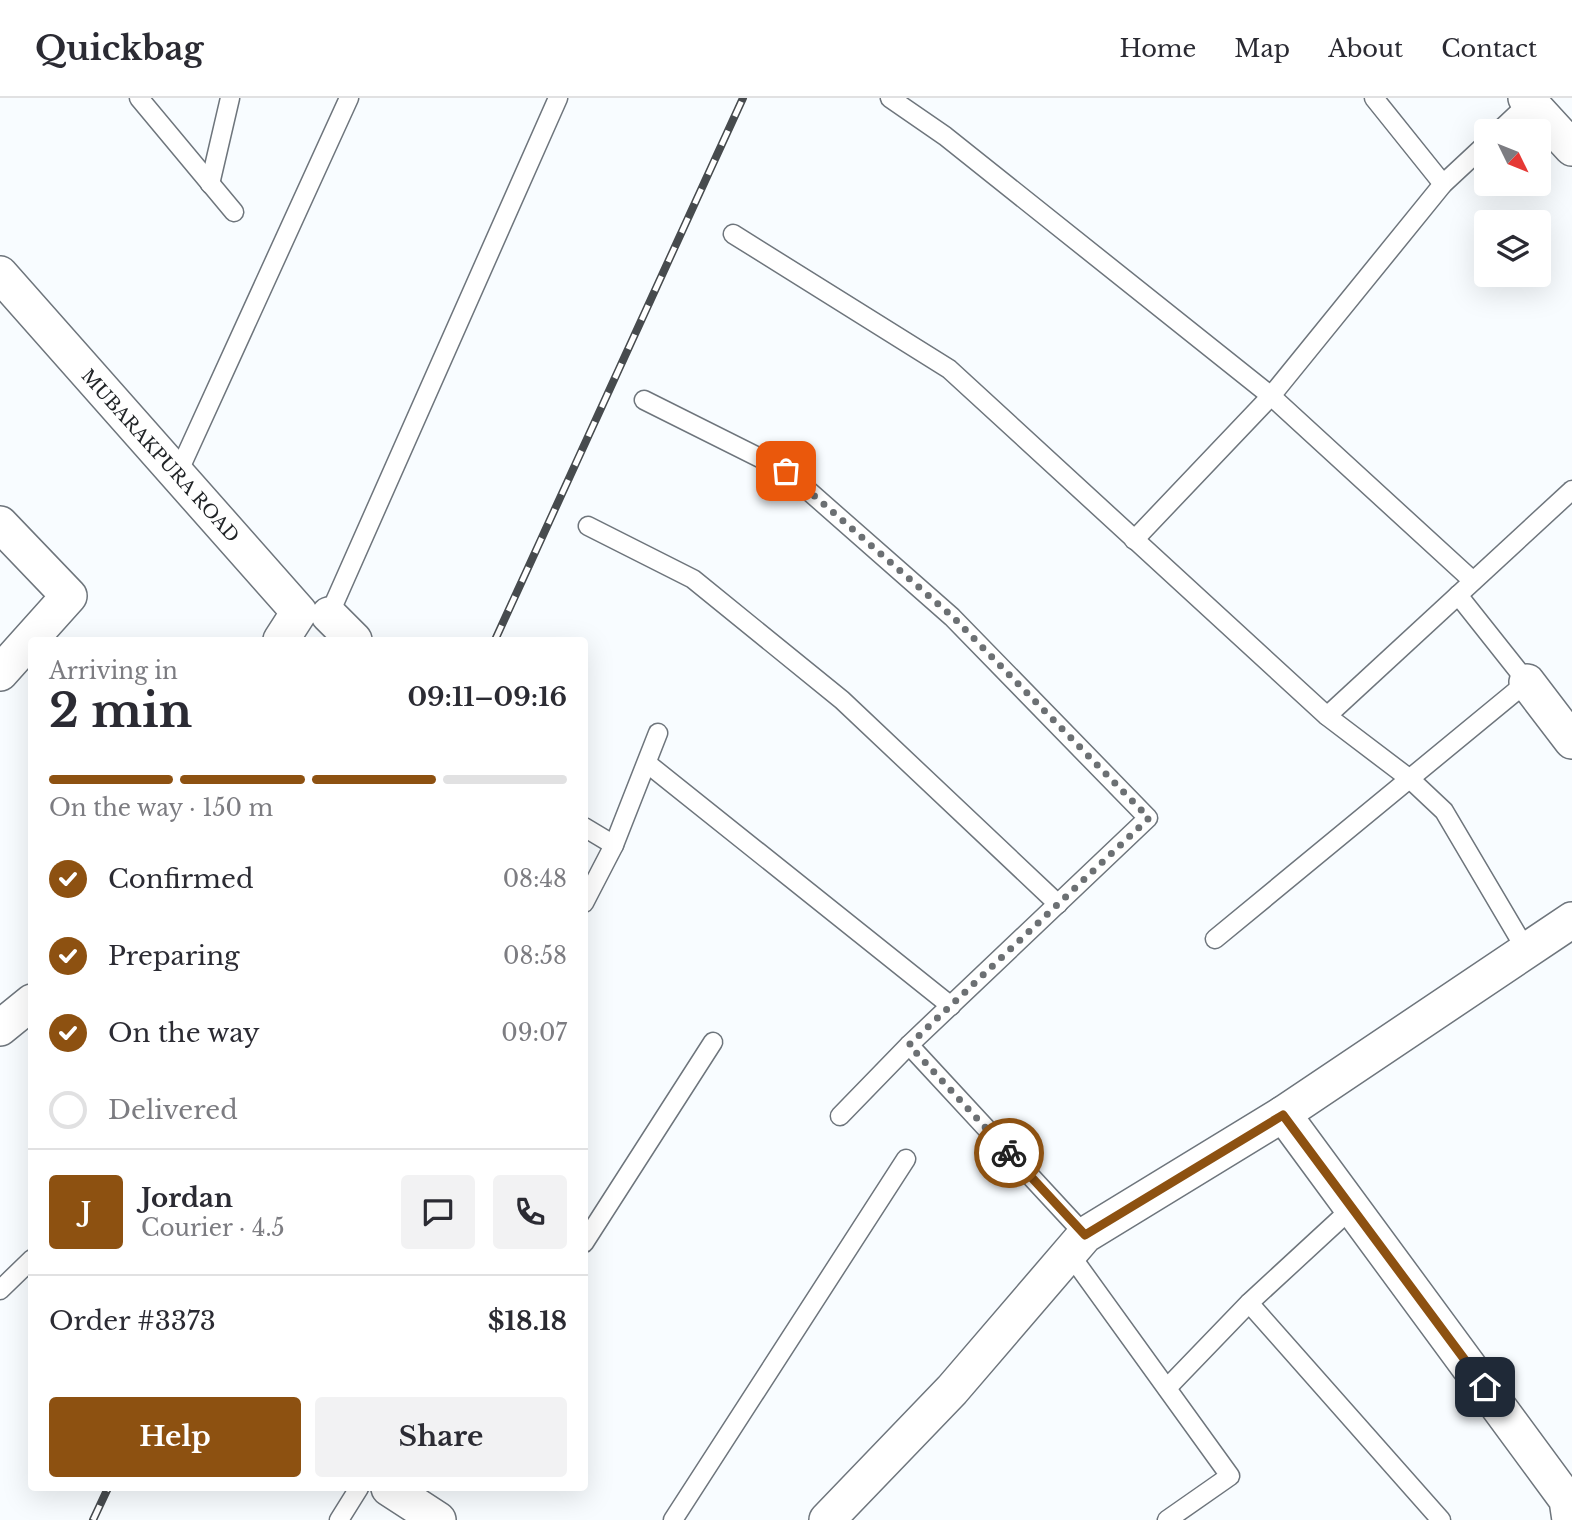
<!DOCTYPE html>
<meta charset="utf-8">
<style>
body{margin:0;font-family:"Libre Baskerville",serif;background:#f2f2f3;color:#2b2b33;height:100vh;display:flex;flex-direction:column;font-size:26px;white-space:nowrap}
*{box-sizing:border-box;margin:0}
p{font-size:23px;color:#7c7c81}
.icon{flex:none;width:38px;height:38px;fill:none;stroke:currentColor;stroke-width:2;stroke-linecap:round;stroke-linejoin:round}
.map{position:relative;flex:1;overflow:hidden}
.side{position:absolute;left:28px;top:539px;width:560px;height:854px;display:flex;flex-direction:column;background:#fff;border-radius:7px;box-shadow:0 7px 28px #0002}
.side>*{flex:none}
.needle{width:46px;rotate:133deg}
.tools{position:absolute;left:1474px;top:21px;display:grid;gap:14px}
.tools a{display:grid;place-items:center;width:77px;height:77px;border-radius:7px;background:#fff;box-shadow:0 7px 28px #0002;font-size:35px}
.pin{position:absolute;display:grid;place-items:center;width:60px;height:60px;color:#fff;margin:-30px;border-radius:14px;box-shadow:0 4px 10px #0006}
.courier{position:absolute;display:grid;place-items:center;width:70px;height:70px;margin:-35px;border:5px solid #8d5111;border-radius:50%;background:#fff;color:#222;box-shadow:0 2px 9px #0007}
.overview em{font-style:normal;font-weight:700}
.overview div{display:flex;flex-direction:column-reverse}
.overview{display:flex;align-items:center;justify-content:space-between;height:119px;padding:0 21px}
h1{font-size:46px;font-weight:700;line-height:52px}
.bar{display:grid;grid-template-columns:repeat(4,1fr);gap:10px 7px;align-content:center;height:84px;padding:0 21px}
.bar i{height:9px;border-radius:5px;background:#e1e1e2}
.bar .current{background:#8d5111}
.bar p{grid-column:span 4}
.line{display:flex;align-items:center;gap:18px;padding:0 21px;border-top:2px solid #e1e1e2}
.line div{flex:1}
.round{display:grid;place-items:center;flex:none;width:74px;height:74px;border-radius:7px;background:#f2f2f3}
ol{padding:0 21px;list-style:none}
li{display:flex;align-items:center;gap:21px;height:77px}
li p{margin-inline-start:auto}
li .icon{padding:7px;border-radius:50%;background:#8d5111;color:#fff;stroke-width:4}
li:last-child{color:#7c7c81}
li i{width:38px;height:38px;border:4px solid #e1e1e2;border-radius:50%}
.cta{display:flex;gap:14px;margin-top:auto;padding:14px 21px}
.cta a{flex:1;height:80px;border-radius:7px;background:#8d5111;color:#fff;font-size:28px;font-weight:700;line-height:80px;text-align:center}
.cta a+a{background:#f2f2f3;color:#2b2b33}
header{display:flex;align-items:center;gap:42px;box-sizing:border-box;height:98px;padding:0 35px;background:#fff;border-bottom:2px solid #e1e1e2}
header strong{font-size:33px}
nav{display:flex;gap:38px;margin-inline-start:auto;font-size:24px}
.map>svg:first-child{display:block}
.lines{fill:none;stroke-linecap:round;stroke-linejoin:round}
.service-casing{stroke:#6e757c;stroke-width:21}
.minor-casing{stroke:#6e757c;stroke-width:38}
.service{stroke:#fff;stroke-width:18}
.minor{stroke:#fff;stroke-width:35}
.rail-casing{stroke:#474b4e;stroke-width:8}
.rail{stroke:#fff;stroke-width:5;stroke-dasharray:16;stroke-linecap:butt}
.done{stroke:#6c7073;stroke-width:7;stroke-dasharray:0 12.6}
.route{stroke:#8d5111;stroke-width:9}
.labels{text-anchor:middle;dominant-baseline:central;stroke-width:6;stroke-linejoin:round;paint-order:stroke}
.street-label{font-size:18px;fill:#212427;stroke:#fff}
</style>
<header>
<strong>Quickbag</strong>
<nav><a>Home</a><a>Map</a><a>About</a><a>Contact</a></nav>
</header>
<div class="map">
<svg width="1572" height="1422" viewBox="0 0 1572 1422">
<rect width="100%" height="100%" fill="#f8fcff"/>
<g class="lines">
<g class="service-casing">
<g id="service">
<polyline points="139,0 234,114"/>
<polyline points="890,0 945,38 1271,298 1473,483"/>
<polyline points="1374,0 1443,86"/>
<polyline points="1499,33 1534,0"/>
<polyline points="210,86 230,0"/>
<polyline points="733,136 949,271 1327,618 1410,681 1444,713 1526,852"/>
<polyline points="644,302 786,373 952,519 1148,720 909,947 840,1018"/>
<polyline points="177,377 349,0"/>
<polyline points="588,428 693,481 842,602 1058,806"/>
<polyline points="1134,442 1271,298 1443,86 1486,46"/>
<polyline points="324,517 329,517 558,0"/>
<polyline points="1327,618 1572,392"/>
<polyline points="648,666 951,908"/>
<polyline points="584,729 614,747"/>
<polyline points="584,805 614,747 658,635"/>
<polyline points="1215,841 1527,584 1458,497"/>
<polyline points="909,947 1085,1137"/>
<polyline points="584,1145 713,944"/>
<polyline points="1069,1155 1230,1378 1167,1422"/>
<polyline points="0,1192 32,1161"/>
<polyline points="1249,1205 1441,1422"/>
<polyline points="1167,1290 1249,1205 1352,1110"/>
<polyline points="339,1422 359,1390"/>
<polyline points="673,1422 906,1061"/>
</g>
</g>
<g class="minor-casing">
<g id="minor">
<polyline points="1526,0 1572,50"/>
<polyline points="0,176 299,514 281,542"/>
<polyline points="0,426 69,498 0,575"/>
<polyline points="329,517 354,542"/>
<polyline points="1527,584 1572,643"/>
<polyline points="0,930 32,904"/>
<polyline points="1283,1016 1567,1402 1570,1422"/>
<polyline points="389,1390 438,1422"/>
<polyline points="827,1422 952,1292 1085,1137 1283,1016 1572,822"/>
</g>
</g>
<use href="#service" class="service"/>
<use href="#minor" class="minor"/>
<g class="rail-casing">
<g id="rail">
<polyline points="495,542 743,0"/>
<polyline points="93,1422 108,1390"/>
</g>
</g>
<use href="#rail" class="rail"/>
</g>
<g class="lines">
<polyline class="done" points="786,373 953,519 1149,720 909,947 1009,1055"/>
<polyline class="route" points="1009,1055 1085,1137 1283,1017 1485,1289"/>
</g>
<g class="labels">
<g class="street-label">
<text transform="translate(160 358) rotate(48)">MUBARAKPURA ROAD</text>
</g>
</g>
</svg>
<div class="tools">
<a><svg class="needle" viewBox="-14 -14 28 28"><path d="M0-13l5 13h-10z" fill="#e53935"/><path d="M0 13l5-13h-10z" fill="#7c7c81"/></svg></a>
<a><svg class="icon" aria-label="layers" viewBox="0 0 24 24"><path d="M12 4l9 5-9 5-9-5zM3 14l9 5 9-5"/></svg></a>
</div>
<div class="pin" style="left:786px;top:373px;background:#ea580c"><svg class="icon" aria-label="bag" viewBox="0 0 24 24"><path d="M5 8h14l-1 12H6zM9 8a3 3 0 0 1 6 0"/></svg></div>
<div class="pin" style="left:1485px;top:1289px;background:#1f2937"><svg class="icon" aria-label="home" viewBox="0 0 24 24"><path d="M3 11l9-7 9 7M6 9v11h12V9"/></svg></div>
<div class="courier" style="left:1009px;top:1055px"><svg class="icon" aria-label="bike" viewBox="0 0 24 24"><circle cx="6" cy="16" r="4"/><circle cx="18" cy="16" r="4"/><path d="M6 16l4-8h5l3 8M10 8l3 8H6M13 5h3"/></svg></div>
<section class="side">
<div class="overview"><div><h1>2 min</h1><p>Arriving in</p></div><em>09:11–09:16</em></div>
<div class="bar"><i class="current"></i><i class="current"></i><i class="current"></i><i></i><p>On the way · 150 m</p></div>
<ol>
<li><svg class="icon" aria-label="check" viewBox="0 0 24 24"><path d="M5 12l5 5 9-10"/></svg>Confirmed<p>08:48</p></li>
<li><svg class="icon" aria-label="check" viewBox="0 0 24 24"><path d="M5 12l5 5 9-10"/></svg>Preparing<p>08:58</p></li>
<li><svg class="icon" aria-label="check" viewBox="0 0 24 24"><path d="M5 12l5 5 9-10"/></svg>On the way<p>09:07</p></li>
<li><i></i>Delivered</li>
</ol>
<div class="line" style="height:126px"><b class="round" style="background:#8d5111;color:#fff">J</b><div><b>Jordan</b><p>Courier · 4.5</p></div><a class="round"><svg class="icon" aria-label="chat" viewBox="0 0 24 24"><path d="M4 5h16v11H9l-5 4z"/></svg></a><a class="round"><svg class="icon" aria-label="phone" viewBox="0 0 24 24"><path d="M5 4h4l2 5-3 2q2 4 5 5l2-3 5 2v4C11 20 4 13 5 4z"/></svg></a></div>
<div class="line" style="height:91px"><div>Order #3373</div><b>$18.18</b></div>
<div class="cta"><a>Help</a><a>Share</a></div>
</section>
</div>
